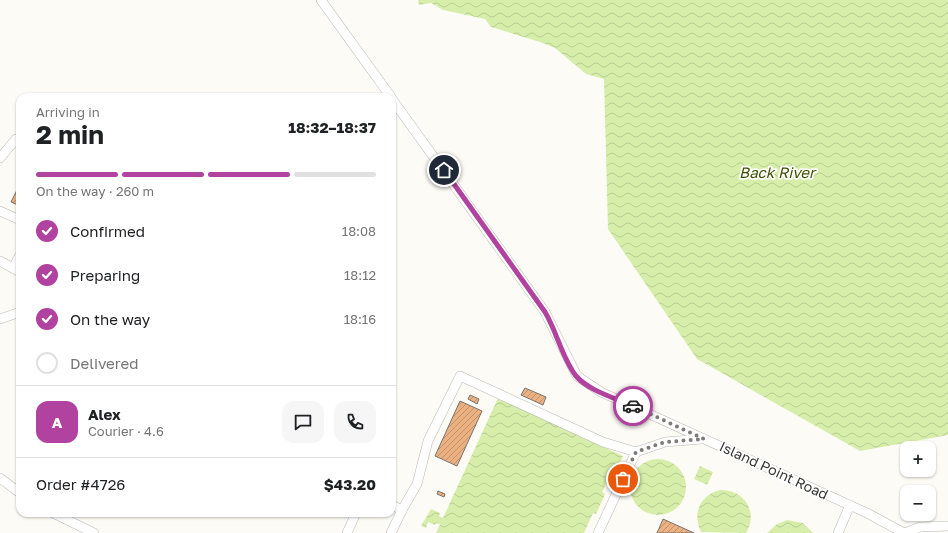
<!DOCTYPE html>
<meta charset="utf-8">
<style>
body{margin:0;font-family:"Golos Text",sans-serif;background:#f6f6f6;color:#202124;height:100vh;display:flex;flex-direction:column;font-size:15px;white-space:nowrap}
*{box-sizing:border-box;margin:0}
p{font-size:13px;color:#757577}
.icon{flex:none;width:22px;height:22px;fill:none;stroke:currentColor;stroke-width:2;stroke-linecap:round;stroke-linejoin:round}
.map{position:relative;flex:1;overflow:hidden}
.sheet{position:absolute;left:16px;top:93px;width:380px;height:424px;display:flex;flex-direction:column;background:#fff;border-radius:12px;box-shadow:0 1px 3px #0004}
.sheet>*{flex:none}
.fabs{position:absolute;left:900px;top:441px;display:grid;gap:8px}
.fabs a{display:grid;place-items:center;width:36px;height:36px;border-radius:8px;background:#fff;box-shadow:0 1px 3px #0004;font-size:20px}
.pin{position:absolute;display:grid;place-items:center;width:34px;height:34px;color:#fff;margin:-17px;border:2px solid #fff;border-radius:50%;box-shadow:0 1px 4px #0007}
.courier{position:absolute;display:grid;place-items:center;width:40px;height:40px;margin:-20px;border:3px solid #b2429f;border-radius:50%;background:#fff;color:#222;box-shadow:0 1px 5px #0007}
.overview em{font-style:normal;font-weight:700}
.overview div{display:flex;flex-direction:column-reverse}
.overview{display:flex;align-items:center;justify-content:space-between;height:68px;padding:0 20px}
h1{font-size:26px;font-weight:700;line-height:30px}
.bar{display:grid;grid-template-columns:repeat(4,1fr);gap:6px 4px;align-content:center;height:48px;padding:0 20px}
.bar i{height:5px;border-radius:3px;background:#e0e0e0}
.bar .active{background:#b2429f}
.bar p{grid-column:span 4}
.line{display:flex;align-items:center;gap:10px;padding:0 20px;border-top:1px solid #e0e0e0}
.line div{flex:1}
.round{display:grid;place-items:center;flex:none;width:42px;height:42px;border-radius:12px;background:#f6f6f6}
ol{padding:0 20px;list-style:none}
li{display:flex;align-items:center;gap:12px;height:44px}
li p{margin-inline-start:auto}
li .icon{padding:4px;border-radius:50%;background:#b2429f;color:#fff;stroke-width:4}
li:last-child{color:#757577}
li i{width:22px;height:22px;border:2px solid #e0e0e0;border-radius:50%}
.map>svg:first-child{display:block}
.water{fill:url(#water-waves)}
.building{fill:url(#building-hatch);stroke:#797572}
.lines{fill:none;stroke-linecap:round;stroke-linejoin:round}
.minor-casing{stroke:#bbb9b4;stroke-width:10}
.minor{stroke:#fff;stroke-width:9}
.done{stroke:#7e7c7a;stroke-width:4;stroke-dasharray:0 7.2}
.route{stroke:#b2429f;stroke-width:5}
.labels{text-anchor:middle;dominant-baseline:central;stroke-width:3.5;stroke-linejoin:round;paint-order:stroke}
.street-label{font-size:14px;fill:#393837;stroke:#fff}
.water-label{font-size:15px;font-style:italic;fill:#3f5203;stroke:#fff}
</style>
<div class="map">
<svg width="948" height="533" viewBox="0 0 948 533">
<defs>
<pattern id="water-waves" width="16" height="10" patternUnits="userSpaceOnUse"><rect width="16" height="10" fill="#d6eea9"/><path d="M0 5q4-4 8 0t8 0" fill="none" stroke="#b8cd92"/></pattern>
<pattern id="building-hatch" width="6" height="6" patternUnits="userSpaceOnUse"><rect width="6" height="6" fill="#ecb181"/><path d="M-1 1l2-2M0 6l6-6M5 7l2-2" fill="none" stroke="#c0916a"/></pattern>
</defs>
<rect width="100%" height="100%" fill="#fdfbf6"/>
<g class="water">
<polygon points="418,0 948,0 948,435 860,451 697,359 608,229 604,79 586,74 555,48 540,42 491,27 485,19 443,10 431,3 419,5"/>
<polygon points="498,398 623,456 614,476 611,474 602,492 605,494 596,514 593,513 584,533 436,533 440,524 436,523 435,525 428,522 426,528 421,526 431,509 440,513 439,516 443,518"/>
<circle cx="658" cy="487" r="28"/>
<polygon points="700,466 713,472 707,485 694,479"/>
<path d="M720 490C744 489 759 512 746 533L701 532C692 513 700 495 720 490Z"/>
<polygon points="787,520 803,523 813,533 767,533 777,524"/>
</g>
<g class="building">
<polygon points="20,184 20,206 11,202"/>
<polygon points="525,388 546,397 543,405 521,395"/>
<polygon points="470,395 479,399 477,404 468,399"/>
<polygon points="460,401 482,411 457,466 435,456"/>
<polygon points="438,491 445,494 444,497 437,494"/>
<polygon points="663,519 694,533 657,533"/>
</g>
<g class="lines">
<g class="minor-casing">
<g id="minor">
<polyline points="321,0 391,97"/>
<polyline points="392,99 545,312 577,376 601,392 867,513 904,533"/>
<polyline points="0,158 16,139 20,138"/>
<polyline points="0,211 20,220"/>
<polyline points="0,261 20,272"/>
<polyline points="13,268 20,255"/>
<polyline points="0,319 20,312"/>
<polyline points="0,478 20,493"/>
<polyline points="392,505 402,510"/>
<polyline points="53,513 94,533"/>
<polyline points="347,533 356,513"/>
<polyline points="391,533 402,510 417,484 428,441 460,376 603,442 636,452 665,442 702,439"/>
<polyline points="598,533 636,452"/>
<polyline points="838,533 850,505"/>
<polyline points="905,533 920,527 948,526"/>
</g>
</g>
<use href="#minor" class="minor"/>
</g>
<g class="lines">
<polyline class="done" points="623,479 636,452 665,442 704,439 633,406"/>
<path class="route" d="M444 170 545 312C557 332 562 358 576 376 589 391 615 398 633 406"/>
</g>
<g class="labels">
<g class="street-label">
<text transform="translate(774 470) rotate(25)">Island Point Road</text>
</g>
<g class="water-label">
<text x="777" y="172">Back River</text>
</g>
</g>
</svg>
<div class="fabs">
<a>+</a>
<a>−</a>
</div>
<div class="pin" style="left:623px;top:479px;background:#ea580c"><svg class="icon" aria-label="bag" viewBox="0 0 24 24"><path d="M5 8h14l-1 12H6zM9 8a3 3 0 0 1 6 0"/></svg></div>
<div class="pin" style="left:444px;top:170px;background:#1f2937"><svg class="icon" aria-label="home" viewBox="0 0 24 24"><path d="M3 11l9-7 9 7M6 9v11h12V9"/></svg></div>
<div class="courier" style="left:633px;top:406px"><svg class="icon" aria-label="car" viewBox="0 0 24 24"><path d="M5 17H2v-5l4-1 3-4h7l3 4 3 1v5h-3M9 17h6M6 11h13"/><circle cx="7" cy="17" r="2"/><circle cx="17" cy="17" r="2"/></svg></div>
<section class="sheet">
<div class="overview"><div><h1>2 min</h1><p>Arriving in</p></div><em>18:32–18:37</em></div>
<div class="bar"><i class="active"></i><i class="active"></i><i class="active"></i><i></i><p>On the way · 260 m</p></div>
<ol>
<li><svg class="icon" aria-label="check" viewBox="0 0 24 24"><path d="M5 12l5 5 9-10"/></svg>Confirmed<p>18:08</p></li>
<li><svg class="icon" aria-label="check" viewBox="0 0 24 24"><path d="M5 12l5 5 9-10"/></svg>Preparing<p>18:12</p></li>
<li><svg class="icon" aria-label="check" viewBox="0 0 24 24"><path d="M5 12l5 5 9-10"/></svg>On the way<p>18:16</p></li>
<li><i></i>Delivered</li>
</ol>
<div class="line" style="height:72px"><b class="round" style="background:#b2429f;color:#fff">A</b><div><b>Alex</b><p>Courier · 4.6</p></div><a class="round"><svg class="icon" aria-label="chat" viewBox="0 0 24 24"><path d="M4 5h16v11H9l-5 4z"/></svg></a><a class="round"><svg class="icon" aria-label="phone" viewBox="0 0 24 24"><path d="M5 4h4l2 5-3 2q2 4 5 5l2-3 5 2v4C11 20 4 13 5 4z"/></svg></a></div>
<div class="line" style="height:52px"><div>Order #4726</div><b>$43.20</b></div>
</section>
</div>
